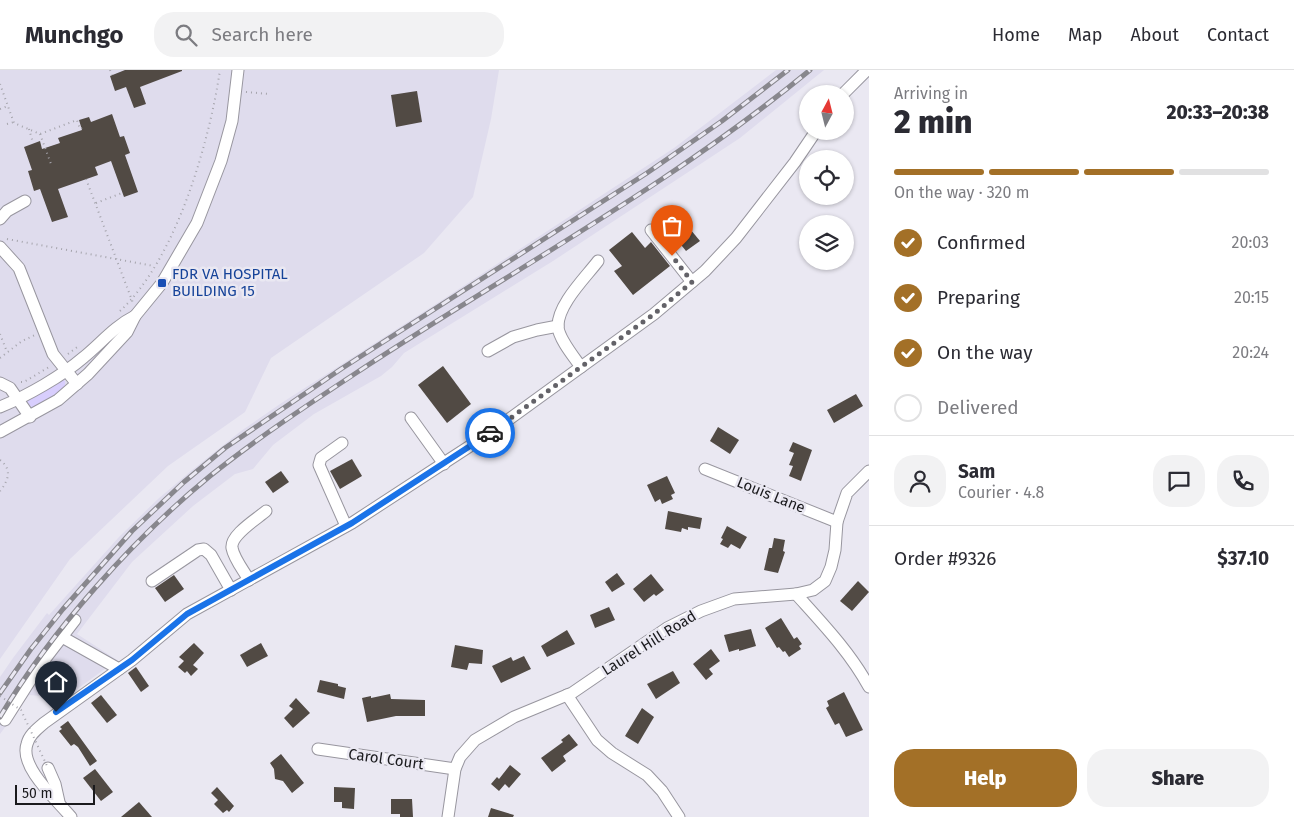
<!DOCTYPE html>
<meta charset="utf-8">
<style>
body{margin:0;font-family:"Fira Sans",sans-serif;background:#f2f2f3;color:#2b2b33;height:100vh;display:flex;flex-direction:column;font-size:19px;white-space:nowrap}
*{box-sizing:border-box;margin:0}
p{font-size:16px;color:#7c7c81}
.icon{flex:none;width:28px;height:28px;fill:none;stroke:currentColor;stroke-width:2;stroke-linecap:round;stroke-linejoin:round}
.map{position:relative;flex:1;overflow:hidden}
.side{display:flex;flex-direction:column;background:#fff;width:425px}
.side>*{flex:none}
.needle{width:32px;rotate:7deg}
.controls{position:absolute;left:799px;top:15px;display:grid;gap:10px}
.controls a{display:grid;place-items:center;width:55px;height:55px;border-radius:50%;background:#fff;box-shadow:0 1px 4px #0004;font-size:25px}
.scale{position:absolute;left:15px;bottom:12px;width:80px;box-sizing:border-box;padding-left:5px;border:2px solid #1a1a1d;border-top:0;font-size:14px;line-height:18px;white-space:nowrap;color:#1a1a1d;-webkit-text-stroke:4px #eae8f2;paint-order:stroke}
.pin{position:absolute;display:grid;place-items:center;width:42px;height:42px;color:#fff;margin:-51px -21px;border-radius:50% 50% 50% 0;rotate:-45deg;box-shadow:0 0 5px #0007}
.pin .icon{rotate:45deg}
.courier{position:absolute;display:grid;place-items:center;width:50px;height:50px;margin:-25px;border:4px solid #1a73e8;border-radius:50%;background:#fff;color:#222;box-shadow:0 1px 6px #0007}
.head em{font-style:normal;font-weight:800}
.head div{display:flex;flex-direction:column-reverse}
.head{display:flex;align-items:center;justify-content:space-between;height:85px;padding:0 25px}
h1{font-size:32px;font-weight:800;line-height:38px}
.bar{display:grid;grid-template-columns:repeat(4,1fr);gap:8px 5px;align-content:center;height:60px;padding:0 25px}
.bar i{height:6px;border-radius:4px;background:#e1e1e2}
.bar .on{background:#a37027}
.bar p{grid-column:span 4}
.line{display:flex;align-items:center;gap:12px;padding:0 25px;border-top:1px solid #e1e1e2}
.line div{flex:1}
.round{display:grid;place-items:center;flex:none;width:52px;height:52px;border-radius:20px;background:#f2f2f3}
ol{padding:0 25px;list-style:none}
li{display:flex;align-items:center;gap:15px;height:55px}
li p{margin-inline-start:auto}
li .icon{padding:5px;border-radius:50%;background:#a37027;color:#fff;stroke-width:4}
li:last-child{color:#7c7c81}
li i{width:28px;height:28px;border:2px solid #e1e1e2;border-radius:50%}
.cta{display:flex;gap:10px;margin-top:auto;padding:10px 25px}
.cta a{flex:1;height:58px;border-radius:20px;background:#a37027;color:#fff;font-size:20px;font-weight:800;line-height:58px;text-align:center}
.cta a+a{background:#f2f2f3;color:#2b2b33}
header{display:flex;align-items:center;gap:30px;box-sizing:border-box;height:70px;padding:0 25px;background:#fff;border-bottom:1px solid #e1e1e2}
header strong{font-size:24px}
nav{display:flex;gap:28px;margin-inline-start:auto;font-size:18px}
.search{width:350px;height:45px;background:#f2f2f3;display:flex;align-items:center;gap:12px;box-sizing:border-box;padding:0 18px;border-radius:20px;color:#7c7c81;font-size:19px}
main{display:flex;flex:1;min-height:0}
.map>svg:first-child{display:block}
.built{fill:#dfdced}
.green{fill:#d8cefd}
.building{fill:#514a44}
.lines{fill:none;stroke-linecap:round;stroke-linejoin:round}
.minor-casing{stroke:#98969f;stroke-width:13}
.path{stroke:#a5a4ac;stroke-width:2;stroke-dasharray:1 4;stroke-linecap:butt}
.minor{stroke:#fff;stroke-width:11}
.rail-casing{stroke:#88878d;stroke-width:5}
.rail{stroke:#eae8f2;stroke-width:3;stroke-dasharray:9;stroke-linecap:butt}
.path-bridge{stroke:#a5a4ac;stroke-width:2;stroke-dasharray:1 4;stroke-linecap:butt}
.done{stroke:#636268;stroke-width:5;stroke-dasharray:0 9}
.route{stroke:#1a73e8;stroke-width:6}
.transit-dot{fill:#1a4fb4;stroke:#eae8f2;stroke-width:2}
.labels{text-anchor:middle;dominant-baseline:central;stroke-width:5;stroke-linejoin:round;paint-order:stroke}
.transit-label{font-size:15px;fill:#164399;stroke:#eae8f2;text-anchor:start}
.street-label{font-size:15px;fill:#1a1a1d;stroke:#eae8f2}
</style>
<header>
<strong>Munchgo</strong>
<div class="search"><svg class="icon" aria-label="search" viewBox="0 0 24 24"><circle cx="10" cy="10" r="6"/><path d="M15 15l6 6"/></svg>Search here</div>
<nav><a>Home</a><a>Map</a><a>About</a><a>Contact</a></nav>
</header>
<main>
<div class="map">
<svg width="869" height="747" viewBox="0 0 869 747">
<rect width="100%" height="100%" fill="#eae8f2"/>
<g class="built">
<polygon points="0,0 499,0 491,49 473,127 424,183 271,288 245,342 168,396 70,489 0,589"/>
<polygon points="776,0 824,0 740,68 553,191 404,283 392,297 381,306 314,344 273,375 253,399 235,404 193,436 132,492 77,564 117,590 65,628 29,625 0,664 0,607 13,588 47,543 49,545 119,467 158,429 191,401 241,361 283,332 439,232 674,78"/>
</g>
<polygon class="green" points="61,309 65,311 65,316 58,323 34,338 28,335 27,331 30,327"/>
<g class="building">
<polygon points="125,0 182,0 182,1 140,17 146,34 134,38 126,17 115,21 110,6"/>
<polygon points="417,21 422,52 396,57 391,25"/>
<polygon points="112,44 120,67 124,66 130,83 125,85 138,122 124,127 111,91 95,97 98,105 58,119 68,147 52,152 40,119 34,121 28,101 32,100 24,77 40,71 42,79 60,73 58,68 82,60 79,50 89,47 91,52"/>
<polygon points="681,148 700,171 686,181 668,159"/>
<polygon points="632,162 645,178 651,172 670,196 633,225 614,201 622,196 609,180"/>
<polygon points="443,296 471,334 447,353 418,315"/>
<polygon points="856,324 863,336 834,353 827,340"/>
<polygon points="718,357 739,370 730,384 710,371"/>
<polygon points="793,372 812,380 801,411 789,406 793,396 789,395 794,383 789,381"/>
<polygon points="352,389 362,406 340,419 330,401"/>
<polygon points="281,401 289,412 273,423 265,412"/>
<polygon points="667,406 675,423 671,425 673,429 662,434 660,429 655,432 647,415"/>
<polygon points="668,441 702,448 700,459 688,457 688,460 682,458 681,462 665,459"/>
<polygon points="727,456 747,467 740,479 731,474 728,478 720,474 723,469 721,468"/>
<polygon points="774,468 785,470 783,481 785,482 778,503 764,500 769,478 772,478"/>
<polygon points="617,503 625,514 612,522 605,512"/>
<polygon points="651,504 664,520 656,526 654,524 644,532 633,519"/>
<polygon points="174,505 184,519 165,532 155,518"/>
<polygon points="858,511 869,522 852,541 840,531"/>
<polygon points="609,537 615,550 595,558 590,545"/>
<polygon points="781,548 794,569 797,567 802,574 799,576 801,579 789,587 785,581 783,582 779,577 777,578 765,558"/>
<polygon points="751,559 756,576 739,581 739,579 729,582 724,565"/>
<polygon points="567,560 575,574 547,587 541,576"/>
<polygon points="194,573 204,583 193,595 198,599 191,606 187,601 185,603 178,597 184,591 179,587"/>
<polygon points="261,573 268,586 247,597 240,585"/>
<polygon points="455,575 483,580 482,594 469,593 467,600 451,597"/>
<polygon points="711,579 720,591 709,599 713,604 706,610 693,594"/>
<polygon points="524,586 531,599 501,613 492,596 511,587 513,591"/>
<polygon points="136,597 149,616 141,622 128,603"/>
<polygon points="673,601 680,613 656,629 647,614"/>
<polygon points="320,610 338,614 338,616 346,618 344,629 317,622"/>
<polygon points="844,622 863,660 846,667 839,653 835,655 826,638 829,636 827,631"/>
<polygon points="390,624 391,629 425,630 425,646 396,646 367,652 362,628 371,626 371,628"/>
<polygon points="101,625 117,645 107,653 91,633"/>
<polygon points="296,628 310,643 293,658 284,648 293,639 289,636"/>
<polygon points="642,638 654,647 638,674 625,666"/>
<polygon points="68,651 97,691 90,696 78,677 74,674 71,676 59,661 62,659 60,657"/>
<polygon points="569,664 578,675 563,686 566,691 552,702 541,688 563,672 561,670"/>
<polygon points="281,684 304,713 292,723 283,711 275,709 274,699 270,693"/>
<polygon points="510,695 521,704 509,718 505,714 499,721 491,714 497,707 499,709"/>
<polygon points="95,699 113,722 101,731 83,708"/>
<polygon points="217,717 234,736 229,742 227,740 223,743 214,734 218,730 211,723"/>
<polygon points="334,717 355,718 354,739 342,738 342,732 334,732"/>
<polygon points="391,729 412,729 413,747 400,747 400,744 391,744"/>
<polygon points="139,732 152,747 121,747"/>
<polygon points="491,738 514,745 513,747 488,747"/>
</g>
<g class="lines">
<g class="minor-casing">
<g id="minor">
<polyline points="843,24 867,0"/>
<polyline points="0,149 7,141 25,131"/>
<polyline points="651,160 692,212"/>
<polyline points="0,177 19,198 53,284 77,314"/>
<polyline points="488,281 513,267 537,260 558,256"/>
<path d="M581 297C574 287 559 269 558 257 557 235 586 207 598 191"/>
<polyline points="0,313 10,318 30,347"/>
<path d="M0 337C27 326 62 306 84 287 101 273 115 256 135 246"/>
<polyline points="411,348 444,394"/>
<polyline points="0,362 58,330 88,304 127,262 135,246 162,213 197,153 221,91 232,51 238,0"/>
<polyline points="342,373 321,388 319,395 346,456"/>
<polyline points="705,399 837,452"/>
<path d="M249 510C244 501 234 489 232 478 230 465 257 449 266 441"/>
<polyline points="152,511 198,480 204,479 211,485 231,520"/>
<path d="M796 524C822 553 850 582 869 617"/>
<polyline points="62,567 119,599"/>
<polyline points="567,625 597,670 612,683 647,705 662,721 679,747"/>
<polyline points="5,650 38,598 75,550"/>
<polyline points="318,679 455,699"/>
<polyline points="48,698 55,714 59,732"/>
<path d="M71 747C57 730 19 697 27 674 29 665 37 659 44 653L132 590 187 544 352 453 490 363 654 244 705 201 736 168 795 92 816 61"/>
<polyline points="448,747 455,699 460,687 475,670 514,647 572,623 667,558 701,541 734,529 796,524 813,520 825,511 831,497 835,480 837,452 847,423 869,401"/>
</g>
</g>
<g class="path">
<polyline points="110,0 112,5"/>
<polyline points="0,14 14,53 40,64 77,50 80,59 82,58"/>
<polyline points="246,22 269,24"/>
<polyline points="0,39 8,36"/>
<polyline points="7,54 14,52"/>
<polyline points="29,59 33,73"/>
<polyline points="40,64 51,94"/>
<polyline points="86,109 133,233"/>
<polyline points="96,133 122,123"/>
<polyline points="7,169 154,196"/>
<path d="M120 241C176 189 209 74 220 0"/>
<polyline points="0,264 7,282"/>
<polyline points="68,284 80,275"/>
<polyline points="0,288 22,271 35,265"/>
<polyline points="21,312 24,312 49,297"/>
<path d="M0 390C12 399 9 410 0 421"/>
</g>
<use href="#minor" class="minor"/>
<g class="rail-casing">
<g id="rail">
<polyline points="0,623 31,579 63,539 132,461 184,412 225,378 341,299 647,103 722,51 788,0"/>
<path d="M0 647C51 561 132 470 210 406 256 369 306 336 356 303 507 203 670 116 810 0"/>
</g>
</g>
<use href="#rail" class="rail"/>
<polyline class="path-bridge" points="0,626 21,640 48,698"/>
</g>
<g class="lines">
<polyline class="done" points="490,363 654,244 692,212 672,186"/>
<polyline class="route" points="56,642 132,590 187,544 352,453 490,363"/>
</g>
<rect class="transit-dot" x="157" y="208" width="10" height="10" rx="2.5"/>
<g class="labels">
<g class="transit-label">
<text x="172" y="204">FDR VA HOSPITAL<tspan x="172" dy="17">BUILDING 15</tspan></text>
</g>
<g class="street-label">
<text transform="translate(771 425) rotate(22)">Louis Lane</text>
<text transform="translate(649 573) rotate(-32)">Laurel Hill Road</text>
<text transform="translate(386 689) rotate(8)">Carol Court</text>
</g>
</g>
</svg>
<div class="controls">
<a><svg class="needle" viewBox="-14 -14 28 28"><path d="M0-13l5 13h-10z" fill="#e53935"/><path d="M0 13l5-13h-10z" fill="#7c7c81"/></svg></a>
<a><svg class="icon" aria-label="locate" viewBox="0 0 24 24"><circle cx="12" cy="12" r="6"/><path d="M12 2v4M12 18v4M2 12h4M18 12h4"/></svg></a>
<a><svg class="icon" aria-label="layers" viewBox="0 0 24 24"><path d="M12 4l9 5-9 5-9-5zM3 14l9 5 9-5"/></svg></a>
</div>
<div class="scale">50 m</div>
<div class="pin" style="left:672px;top:186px;background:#ea580c"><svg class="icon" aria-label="bag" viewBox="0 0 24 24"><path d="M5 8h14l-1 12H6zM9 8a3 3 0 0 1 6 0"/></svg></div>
<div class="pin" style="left:56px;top:642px;background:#1f2937"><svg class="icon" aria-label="home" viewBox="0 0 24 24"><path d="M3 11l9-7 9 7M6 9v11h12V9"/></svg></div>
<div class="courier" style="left:490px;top:363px"><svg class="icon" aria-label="car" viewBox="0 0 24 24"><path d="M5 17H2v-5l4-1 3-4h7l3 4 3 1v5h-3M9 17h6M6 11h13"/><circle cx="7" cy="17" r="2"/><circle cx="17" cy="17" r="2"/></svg></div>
</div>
<section class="side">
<div class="head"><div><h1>2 min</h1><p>Arriving in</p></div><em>20:33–20:38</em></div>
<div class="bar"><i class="on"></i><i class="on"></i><i class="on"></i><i></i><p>On the way · 320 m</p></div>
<ol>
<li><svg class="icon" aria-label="check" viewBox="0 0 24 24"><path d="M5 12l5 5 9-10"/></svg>Confirmed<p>20:03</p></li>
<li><svg class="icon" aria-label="check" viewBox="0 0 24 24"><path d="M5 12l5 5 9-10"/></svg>Preparing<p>20:15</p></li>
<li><svg class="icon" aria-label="check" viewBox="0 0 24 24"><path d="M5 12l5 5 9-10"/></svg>On the way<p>20:24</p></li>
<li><i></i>Delivered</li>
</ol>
<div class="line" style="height:90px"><a class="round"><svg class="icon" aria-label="person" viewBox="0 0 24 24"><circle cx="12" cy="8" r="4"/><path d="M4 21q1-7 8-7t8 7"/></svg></a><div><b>Sam</b><p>Courier · 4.8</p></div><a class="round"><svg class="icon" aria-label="chat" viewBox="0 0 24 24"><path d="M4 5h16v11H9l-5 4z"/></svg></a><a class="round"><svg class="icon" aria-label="phone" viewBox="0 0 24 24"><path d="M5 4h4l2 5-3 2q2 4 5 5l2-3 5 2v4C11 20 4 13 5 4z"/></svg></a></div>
<div class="line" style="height:65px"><div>Order #9326</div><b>$37.10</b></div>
<div class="cta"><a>Help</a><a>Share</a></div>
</section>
</main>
